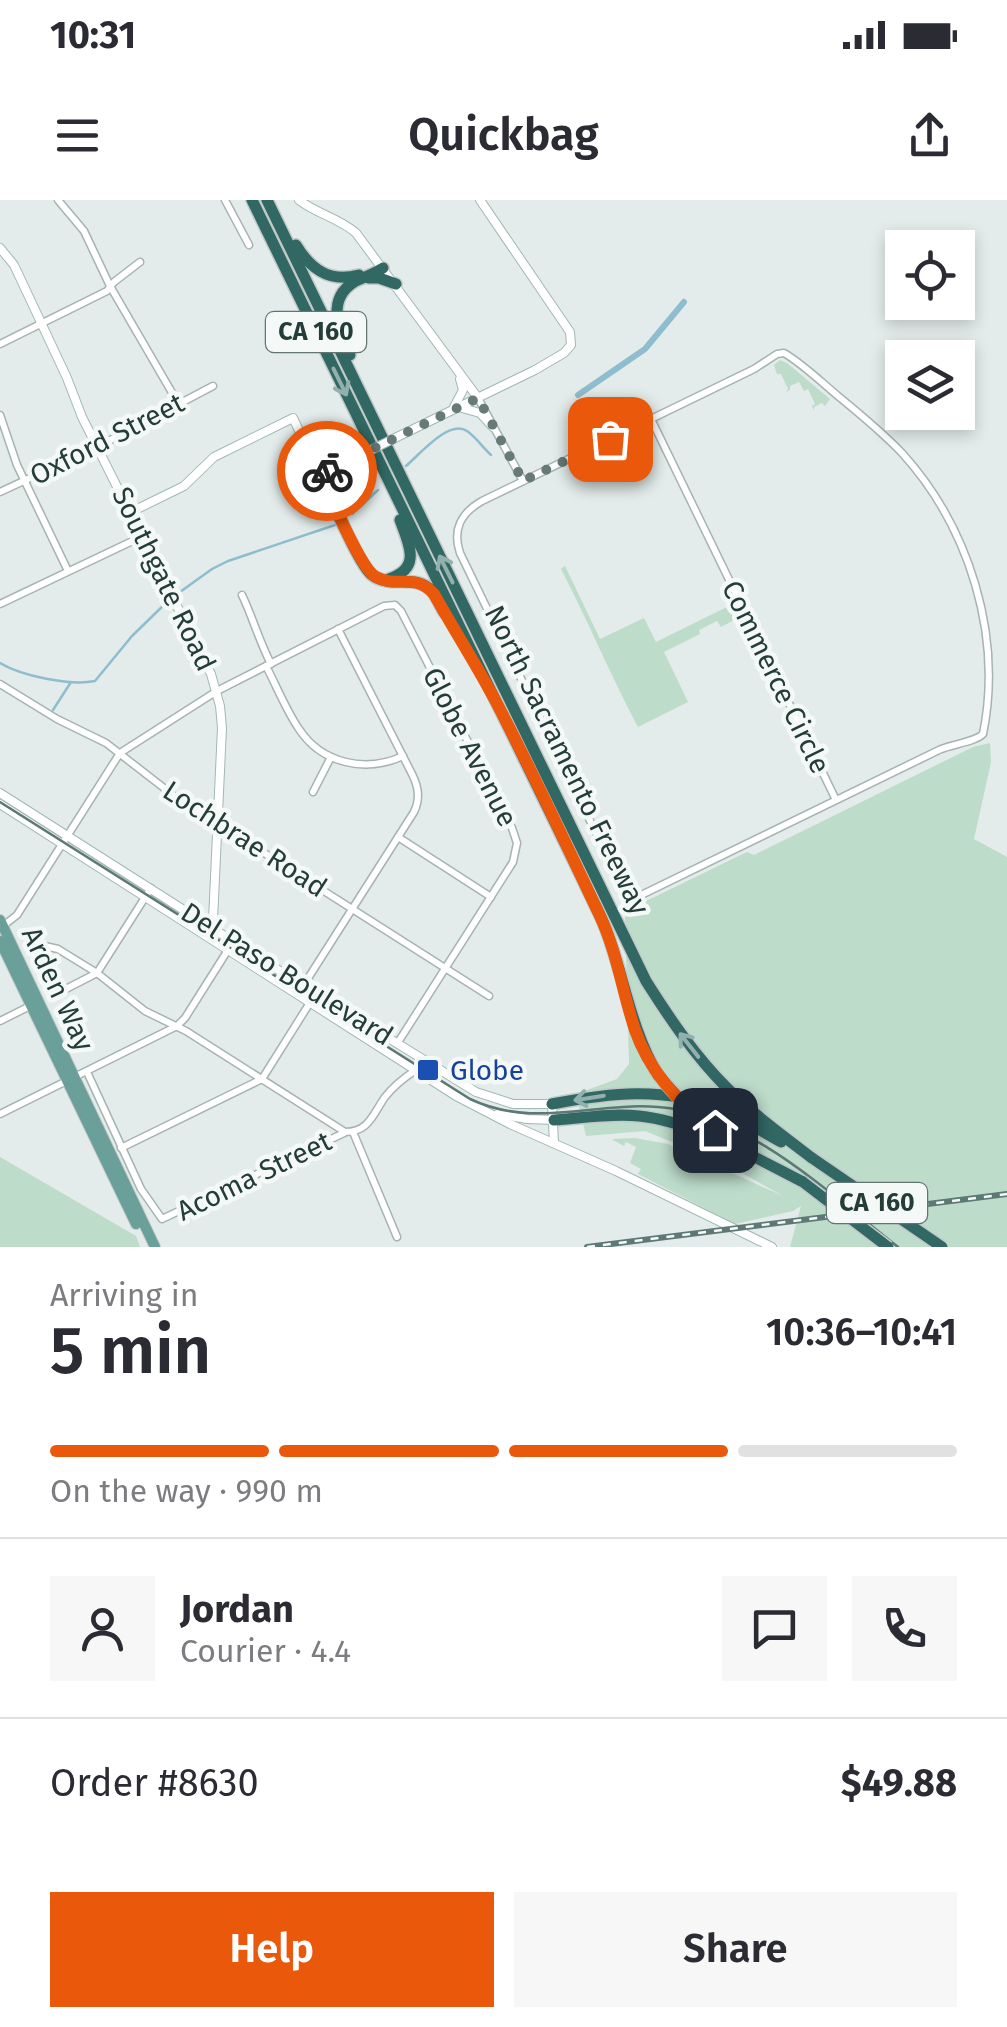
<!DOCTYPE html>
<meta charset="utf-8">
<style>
body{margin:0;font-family:"Fira Sans",sans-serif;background:#f7f7f7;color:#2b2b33;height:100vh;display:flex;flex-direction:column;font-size:38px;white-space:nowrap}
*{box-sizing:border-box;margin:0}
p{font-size:32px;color:#7c7c81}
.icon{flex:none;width:55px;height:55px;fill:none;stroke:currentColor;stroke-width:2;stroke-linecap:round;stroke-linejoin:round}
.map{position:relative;height:1047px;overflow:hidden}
.drawer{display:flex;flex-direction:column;background:#fff;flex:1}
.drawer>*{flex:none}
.buttons{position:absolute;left:885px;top:30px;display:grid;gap:20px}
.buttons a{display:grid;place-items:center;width:90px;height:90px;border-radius:0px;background:#fff;box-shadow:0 5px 15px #0003;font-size:50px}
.pin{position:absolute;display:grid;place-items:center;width:85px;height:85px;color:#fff;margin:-42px;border-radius:20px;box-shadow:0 5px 15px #0006}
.courier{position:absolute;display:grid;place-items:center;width:100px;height:100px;margin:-50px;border:8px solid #ea580c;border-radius:50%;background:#fff;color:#222;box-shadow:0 2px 12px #0007}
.headline em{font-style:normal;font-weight:600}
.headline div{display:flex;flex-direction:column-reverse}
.headline{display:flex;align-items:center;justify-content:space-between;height:170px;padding:0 50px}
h1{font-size:65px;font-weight:600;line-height:75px}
.bar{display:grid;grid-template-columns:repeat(4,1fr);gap:15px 10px;align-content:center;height:120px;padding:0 50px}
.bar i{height:12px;border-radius:8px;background:#e1e1e2}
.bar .selected{background:#ea580c}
.bar p{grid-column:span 4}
.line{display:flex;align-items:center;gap:25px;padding:0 50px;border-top:2px solid #e1e1e2}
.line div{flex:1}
.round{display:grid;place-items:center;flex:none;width:105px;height:105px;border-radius:0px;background:#f7f7f7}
.cta{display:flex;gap:20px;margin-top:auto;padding:20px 50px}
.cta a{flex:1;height:115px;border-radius:0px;background:#ea580c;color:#fff;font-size:40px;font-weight:600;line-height:115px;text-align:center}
.cta a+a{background:#f7f7f7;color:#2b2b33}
.status{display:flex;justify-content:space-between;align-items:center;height:70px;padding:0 50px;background:#fff;direction:ltr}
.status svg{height:28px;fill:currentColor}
header{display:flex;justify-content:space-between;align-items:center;height:130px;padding:0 50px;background:#fff;font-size:45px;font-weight:600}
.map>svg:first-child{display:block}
.green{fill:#bddcca}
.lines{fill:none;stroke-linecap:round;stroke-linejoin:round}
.stream{stroke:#8ebdcf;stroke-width:2.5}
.canal{stroke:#8ebdcf;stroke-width:6}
.street-casing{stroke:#a6b4b1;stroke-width:9}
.secondary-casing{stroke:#a2b8b3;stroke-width:10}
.primary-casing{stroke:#c2c9c8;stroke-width:12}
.highway-casing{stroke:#c2c9c8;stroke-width:14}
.street{stroke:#fff;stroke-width:6}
.secondary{stroke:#fff;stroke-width:8}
.primary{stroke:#6aa099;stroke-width:10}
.highway{stroke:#316864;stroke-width:11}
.tram{stroke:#5e7875;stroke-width:2.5}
.rail-casing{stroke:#5e7875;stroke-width:6}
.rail{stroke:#f4f9f7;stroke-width:2.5;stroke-dasharray:8;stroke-linecap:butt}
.secondary-bridge-casing{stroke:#a2b8b3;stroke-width:10;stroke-linecap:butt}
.highway-bridge-casing{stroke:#c2c9c8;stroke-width:14;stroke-linecap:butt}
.secondary-bridge{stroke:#fff;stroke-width:8}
.highway-bridge{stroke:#316864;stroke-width:11}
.oneway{stroke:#92b0ae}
.done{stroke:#677a77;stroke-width:10;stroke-dasharray:0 18}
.route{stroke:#ea580c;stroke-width:12}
.transit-dot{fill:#1a4fb4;stroke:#f4f9f7;stroke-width:4}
.labels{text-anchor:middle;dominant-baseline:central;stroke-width:9;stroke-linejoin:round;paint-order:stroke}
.shield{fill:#f4f9f7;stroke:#627572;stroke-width:2.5}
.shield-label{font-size:25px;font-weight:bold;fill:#243d39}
.street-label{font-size:28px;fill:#243d39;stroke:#f4f9f7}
.transit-label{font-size:28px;fill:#164399;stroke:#f4f9f7;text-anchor:start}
</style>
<div class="status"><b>10:31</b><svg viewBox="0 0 49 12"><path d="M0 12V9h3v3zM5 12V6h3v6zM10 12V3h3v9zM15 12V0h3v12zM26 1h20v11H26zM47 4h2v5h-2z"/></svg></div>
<header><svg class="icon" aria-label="menu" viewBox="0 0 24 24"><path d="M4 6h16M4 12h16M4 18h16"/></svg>Quickbag<svg class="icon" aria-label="share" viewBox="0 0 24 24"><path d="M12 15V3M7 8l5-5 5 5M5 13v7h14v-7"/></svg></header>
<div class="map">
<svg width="1007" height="1047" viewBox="0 0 1007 1047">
<rect width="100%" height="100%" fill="#e3ecea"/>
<g class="green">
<polygon points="780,160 787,163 830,199 825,206 822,203 814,207 814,211 812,206 815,204 808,189 804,191 799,182 790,186 790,190 786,192 788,189 781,174 777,174 774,165"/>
<path d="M565 366 600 439 644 418 656 442 733 404 740 417 721 427 717 421 699 430 700 434 664 452 688 502 638 527C610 474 588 421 561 369Z"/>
<polygon points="990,543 991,562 974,639 1007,657 1007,1047 790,1047 801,1006 793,1011 735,1024 638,974 641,969 630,963 636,947 626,942 624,946 613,940 613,939 635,938 668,944 783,996 726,964 645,931 586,936 576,894 617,879 629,864 625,716 639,709 644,702 747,652 754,655 973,547"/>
<polygon points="0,957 136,1036 140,1047 0,1047"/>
</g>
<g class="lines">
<g class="stream">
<path d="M406 266C420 254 449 219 467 231 476 237 483 248 491 255"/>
<polyline points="352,314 378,290"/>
<polyline points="180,392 212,369 228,361 335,325"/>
<path d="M0 463C22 476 70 486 95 481L132 436 169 400"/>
<polyline points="53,510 71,482"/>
</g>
<polyline class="canal" points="578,195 645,149 684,102"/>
<g class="street-casing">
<g id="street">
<polyline points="58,0 84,31 110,86 178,203"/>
<polyline points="225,0 249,45"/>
<polyline points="0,144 107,91 114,82 140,62"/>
<path d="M784 153C803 164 821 182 838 196 860 214 882 232 902 253 969 327 1003 435 983 534 975 542 952 544 939 550L629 701 460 353C452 329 461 313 482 301L754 169 777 154Z"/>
<polyline points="478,198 523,281"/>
<polyline points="0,215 17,265 68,371"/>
<polyline points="651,219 836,600"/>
<polyline points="0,292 99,246 213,186"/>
<path d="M242 395C253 418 259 441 271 464"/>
<polyline points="0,404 143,336"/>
<path d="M266 466C277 487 286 510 299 529 322 564 366 573 403 556"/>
<polyline points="0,484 57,519 106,543 173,595 489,796"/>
<polyline points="313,592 331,557"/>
<polyline points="398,637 491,697"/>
<polyline points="3,726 17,715 120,553 217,491 384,406 395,405 401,411 512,628 517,643 513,662 397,844"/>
<path d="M36 744 58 749 97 773 145 811 186 831 345 932C369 932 373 914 385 897 393 887 405 877 416 870"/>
<polyline points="62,791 97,773 151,688"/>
<path d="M298 794 414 612C420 599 419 588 412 574L338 429"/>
<polyline points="0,821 30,806"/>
<polyline points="87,872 141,989 162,1019 344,933"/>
<polyline points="0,914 177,826 185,818 233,742"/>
<polyline points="353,932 397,1037"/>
<polyline points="121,948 262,879 316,793"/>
</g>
</g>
<g class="secondary-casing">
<g id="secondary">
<path d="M299 0C317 14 339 18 356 33L478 198"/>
<polyline points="0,48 14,65 67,178 82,217 211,474 220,506 222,528 213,720 205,735"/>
<polyline points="454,207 463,190 460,179"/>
<polyline points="462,208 480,213 493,227"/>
<polyline points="397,237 535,170 564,153 571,145 570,132 480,0"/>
<polyline points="131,312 184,286 214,257 293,218 320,274 361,255"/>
<polyline points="0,593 275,768 476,892 513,904 552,904 554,943"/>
<polyline points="0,604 456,896 510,924 616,971 772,1047"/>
<polyline points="498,914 527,919 554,920"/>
</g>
</g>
<g class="primary-casing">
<g id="primary">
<polyline points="0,720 155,1047"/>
<polyline points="0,741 136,1024"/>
</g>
</g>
<g class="highway-casing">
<g id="highway">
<path d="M252 0 601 717C624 770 628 824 658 875"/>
<path d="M267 0 646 781C670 819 695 856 727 888 753 914 783 936 812 958"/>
<path d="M296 45C311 70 330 83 359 75"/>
<polyline points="369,78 379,78 396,84"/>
<path d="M350 155C340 131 325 100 354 82 364 77 374 74 383 68"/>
<path d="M320 274C330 294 358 364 372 375 390 389 415 373 432 391 437 397 440 405 444 412"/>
<path d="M389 379C422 368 409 345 400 320"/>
<path d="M552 904C609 893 664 886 720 909 741 918 761 931 781 942"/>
<polyline points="693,914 715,929 745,945"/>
<path d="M554 920C582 918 611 913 639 916 692 921 756 958 803 982"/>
</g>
</g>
<use href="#street" class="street"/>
<use href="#secondary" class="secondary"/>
<use href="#primary" class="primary"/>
<use href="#highway" class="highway"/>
<path class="tram" d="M0 602 470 899C534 929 592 902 658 907 745 912 831 995 898 1047"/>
<g class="rail-casing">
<polyline id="rail" points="587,1047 1007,994"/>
</g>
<use href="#rail" class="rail"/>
<g class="secondary-bridge-casing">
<polyline id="secondary-bridge" points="361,255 397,237"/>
</g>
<g class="highway-bridge-casing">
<g id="highway-bridge">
<polyline points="658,875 693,914"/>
<polyline points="812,958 942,1047"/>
<polyline points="803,982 888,1047"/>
</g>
</g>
<use href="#secondary-bridge" class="secondary-bridge"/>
<use href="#highway-bridge" class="highway-bridge"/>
</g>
<defs><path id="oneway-shaft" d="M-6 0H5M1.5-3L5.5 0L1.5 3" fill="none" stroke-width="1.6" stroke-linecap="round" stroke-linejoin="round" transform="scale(2.5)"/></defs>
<g class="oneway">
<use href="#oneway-shaft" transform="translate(340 182) rotate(64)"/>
<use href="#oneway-shaft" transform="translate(446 369) rotate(-116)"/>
<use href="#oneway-shaft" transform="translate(689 845) rotate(-128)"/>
<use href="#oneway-shaft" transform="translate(589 898) rotate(171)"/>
</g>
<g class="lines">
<polyline class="done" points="327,271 478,198 523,281 610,239"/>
<path class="route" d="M327 271 320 274C330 294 360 369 376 377 398 389 414 372 434 394 454 430 476 464 495 500 532 570 565 642 599 714 617 751 622 791 635 830 650 873 679 904 715 930"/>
</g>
<rect class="transit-dot" x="416" y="858" width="24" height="24" rx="5"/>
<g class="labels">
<g class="shield">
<rect x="266" y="112" width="100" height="40" rx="8"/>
<rect x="827" y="983" width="100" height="40" rx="8"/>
</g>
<g class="shield-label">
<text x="316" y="132">CA 160</text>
<text x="877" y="1003">CA 160</text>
</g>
<g class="street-label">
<text transform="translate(107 239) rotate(-27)">Oxford Street</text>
<text transform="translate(164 379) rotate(64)">Southgate Road</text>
<text transform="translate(776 477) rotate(64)">Commerce Circle</text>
<text transform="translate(470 547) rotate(63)">Globe Avenue</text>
<text transform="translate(567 560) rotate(64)">North Sacramento Freeway</text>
<text transform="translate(245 639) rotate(33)">Lochbrae Road</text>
<text transform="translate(287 774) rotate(32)">Del Paso Boulevard</text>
<text transform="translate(58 789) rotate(65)">Arden Way</text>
<text transform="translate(254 976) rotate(-26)">Acoma Street</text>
</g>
<g class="transit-label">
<text x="450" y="870">Globe</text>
</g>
</g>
</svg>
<div class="buttons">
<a><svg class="icon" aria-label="locate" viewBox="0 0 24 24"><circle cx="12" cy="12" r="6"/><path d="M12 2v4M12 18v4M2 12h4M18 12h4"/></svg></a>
<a><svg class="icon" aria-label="layers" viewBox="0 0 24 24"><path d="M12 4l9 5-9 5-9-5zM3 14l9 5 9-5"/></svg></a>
</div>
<div class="pin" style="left:610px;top:239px;background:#ea580c"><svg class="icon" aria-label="bag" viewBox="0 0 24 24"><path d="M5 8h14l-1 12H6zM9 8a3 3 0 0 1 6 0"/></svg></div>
<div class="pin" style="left:715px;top:930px;background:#1f2937"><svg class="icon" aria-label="home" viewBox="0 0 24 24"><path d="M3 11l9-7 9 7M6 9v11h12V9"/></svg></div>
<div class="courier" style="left:327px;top:271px"><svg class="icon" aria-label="bike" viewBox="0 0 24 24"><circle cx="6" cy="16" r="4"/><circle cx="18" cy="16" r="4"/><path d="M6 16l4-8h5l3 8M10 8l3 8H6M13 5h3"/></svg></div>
</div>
<section class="drawer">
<div class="headline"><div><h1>5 min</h1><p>Arriving in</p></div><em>10:36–10:41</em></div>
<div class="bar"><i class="selected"></i><i class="selected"></i><i class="selected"></i><i></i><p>On the way · 990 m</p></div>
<div class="line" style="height:180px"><a class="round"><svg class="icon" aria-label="person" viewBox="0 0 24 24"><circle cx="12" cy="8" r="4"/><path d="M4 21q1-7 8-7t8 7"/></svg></a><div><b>Jordan</b><p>Courier · 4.4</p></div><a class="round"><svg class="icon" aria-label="chat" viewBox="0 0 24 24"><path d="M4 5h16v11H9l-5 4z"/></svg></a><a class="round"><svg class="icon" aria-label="phone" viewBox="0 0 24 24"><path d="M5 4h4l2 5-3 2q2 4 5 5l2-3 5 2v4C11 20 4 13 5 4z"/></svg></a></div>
<div class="line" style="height:130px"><div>Order #8630</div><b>$49.88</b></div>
<div class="cta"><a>Help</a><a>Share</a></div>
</section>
